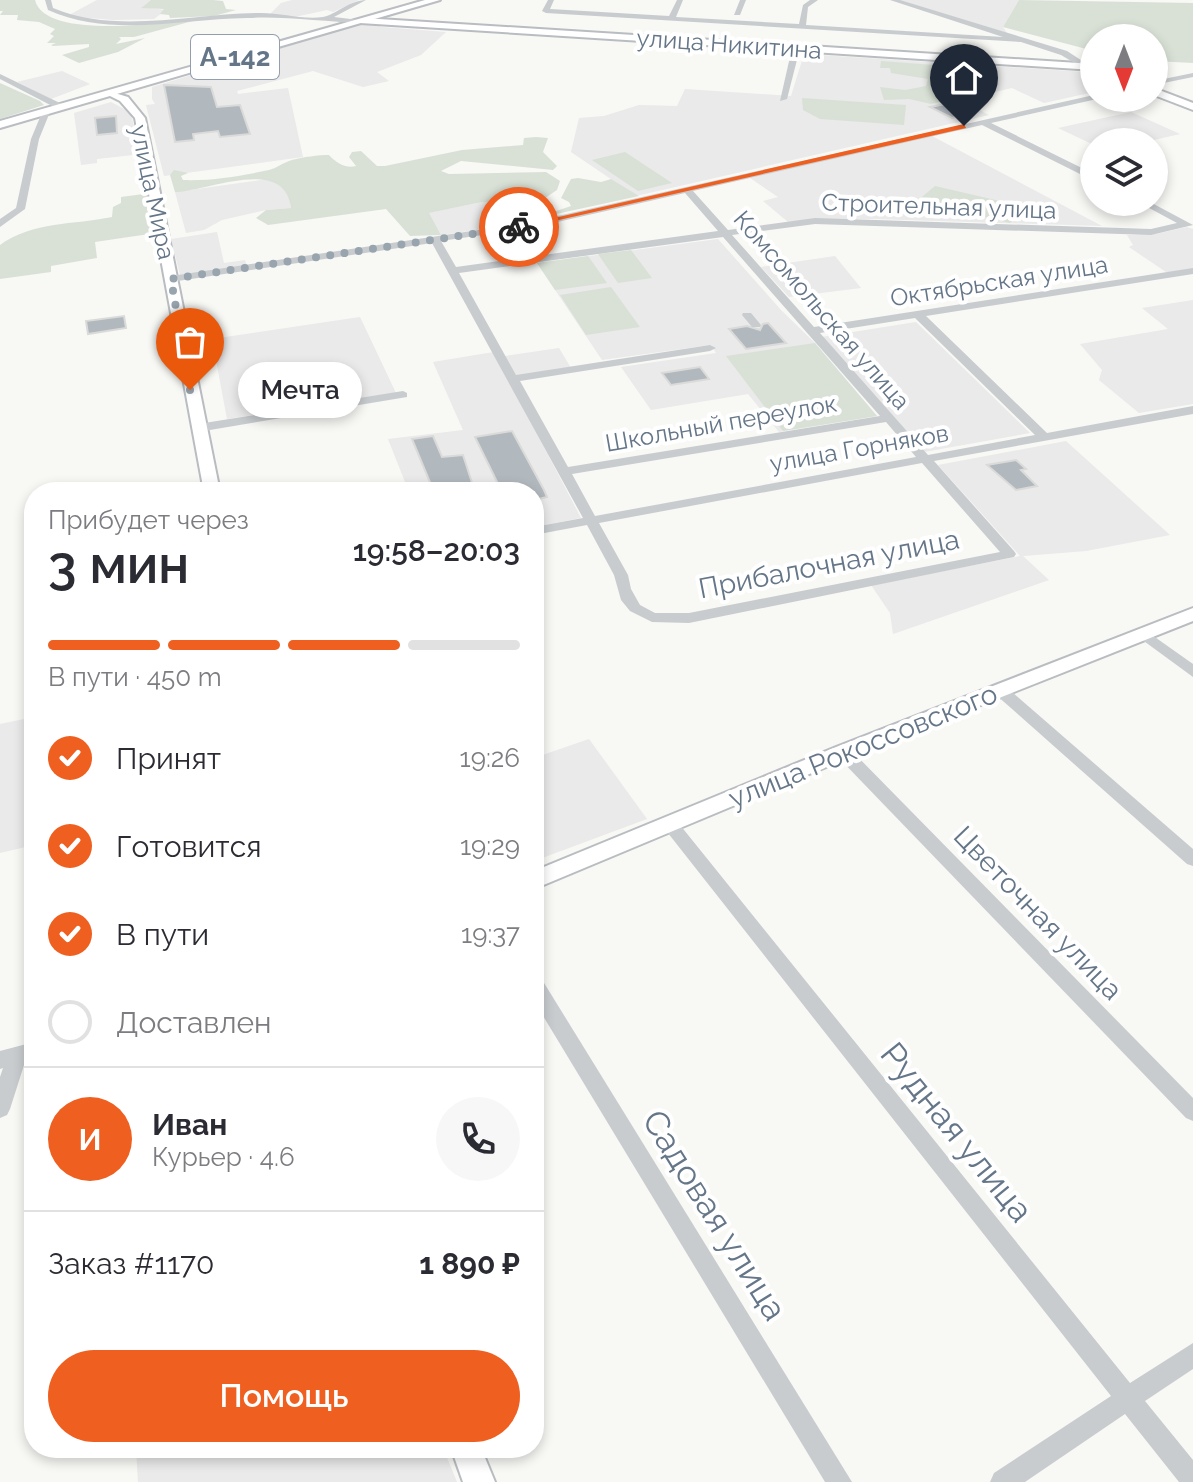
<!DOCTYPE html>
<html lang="ru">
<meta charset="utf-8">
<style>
body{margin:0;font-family:Raleway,sans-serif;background:#f7f7f7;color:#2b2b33;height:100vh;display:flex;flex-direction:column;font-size:30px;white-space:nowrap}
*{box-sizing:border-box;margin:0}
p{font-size:26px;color:#7c7c81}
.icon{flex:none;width:44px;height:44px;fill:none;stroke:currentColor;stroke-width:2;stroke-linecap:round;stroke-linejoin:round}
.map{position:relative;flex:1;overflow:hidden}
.details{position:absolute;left:24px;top:482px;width:520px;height:976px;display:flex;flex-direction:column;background:#fff;border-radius:32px;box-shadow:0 4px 12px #0003}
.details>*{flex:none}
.needle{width:52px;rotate:180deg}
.tools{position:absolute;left:1080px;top:24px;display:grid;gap:16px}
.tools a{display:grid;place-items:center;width:88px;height:88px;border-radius:50%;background:#fff;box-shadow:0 4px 12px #0003;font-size:40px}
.pin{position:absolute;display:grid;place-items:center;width:68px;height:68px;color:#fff;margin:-82px -34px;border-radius:50% 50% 50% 0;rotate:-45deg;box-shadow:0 0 8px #0007}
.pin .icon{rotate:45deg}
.courier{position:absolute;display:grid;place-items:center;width:80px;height:80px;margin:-40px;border:6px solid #ee5f20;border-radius:50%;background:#fff;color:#222;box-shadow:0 2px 10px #0007}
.bubble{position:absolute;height:56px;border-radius:28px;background:#fff;box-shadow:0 4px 12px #0003;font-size:26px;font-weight:600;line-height:56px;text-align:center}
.overview em{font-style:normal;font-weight:600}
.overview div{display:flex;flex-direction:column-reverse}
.overview{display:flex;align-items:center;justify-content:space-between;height:136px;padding:0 24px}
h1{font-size:52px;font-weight:600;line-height:60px}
.bar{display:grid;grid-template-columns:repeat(4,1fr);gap:12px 8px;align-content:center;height:96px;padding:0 24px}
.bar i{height:10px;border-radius:6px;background:#e1e1e2}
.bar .active{background:#ee5f20}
.bar p{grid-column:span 4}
.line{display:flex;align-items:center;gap:20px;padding:0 24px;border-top:2px solid #e1e1e2}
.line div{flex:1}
.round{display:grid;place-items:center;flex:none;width:84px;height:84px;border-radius:42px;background:#f7f7f7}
ol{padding:0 24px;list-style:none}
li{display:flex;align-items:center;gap:24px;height:88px}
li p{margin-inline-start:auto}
li .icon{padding:8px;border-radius:50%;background:#ee5f20;color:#fff;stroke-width:4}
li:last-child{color:#7c7c81}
li i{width:44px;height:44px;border:4px solid #e1e1e2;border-radius:50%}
.cta{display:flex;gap:16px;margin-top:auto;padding:16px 24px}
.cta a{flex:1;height:92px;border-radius:48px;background:#ee5f20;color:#fff;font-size:32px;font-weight:600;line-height:92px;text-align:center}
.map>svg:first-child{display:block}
.built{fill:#e9eae9}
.green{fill:#d9e1d6}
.building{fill:#b1b8be;stroke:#dadad8;stroke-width:2}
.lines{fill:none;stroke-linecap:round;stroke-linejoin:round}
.major-casing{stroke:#b9bdc1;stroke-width:4}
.highway-casing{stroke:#babdc1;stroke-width:4}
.minor{fill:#c8cccf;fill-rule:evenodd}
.major{fill:#fff;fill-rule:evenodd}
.highway{fill:#fff;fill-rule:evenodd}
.route{fill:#ee5f20}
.done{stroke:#98a4ae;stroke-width:8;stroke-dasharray:0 14.4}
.labels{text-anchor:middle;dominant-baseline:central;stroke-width:8;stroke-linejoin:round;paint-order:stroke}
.far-street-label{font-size:24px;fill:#657688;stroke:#fff}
.shield{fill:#fff;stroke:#939fac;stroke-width:2}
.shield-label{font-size:26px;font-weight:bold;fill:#657688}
.street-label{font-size:28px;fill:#657688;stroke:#fff}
.near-street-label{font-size:34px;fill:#657688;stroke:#fff}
</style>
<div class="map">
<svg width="1193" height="1482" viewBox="0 0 1193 1482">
<rect width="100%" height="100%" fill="#f8f8f5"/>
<g class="built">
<polygon points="97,0 151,0 142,7 166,10 154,19 113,20 67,16"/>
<polygon points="292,0 359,0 333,12 327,10 290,18 267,17 281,3"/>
<polygon points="899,0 1019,0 1003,27 1007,33"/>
<polygon points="367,22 382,27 446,32 421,55 377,72 389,81 363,87 313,71 237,91 238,94 288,88 303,157 164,176 146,105 155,104 152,99 152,87"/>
<polygon points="804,54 1086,72 1094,76 1094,92 1044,103 1012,88 960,100 989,115 636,196 571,152 579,118 604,116 639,105 677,106 685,89 791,96"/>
<polygon points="62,71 90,84 51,99 17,82"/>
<polygon points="111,102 130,112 142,154 97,159 97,163 81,165 74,113"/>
<polygon points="1131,112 1180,134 1145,142 1094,142 1094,145 1058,128"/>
<polygon points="932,136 1102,226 875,219 816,219 788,222 763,201 778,197 750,178"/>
<polygon points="268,179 282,185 289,193 291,208 266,210 222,220 204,230 186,233 175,192"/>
<polygon points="482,202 519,202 533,206 535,211 517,224 441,235 428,213"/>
<polygon points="1187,227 1193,229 1193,269 1169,274 1129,247 1133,245 1127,235 1156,234"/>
<polygon points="217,232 224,263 245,260 247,266 180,275 171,239"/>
<polygon points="718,239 781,310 815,343 877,416 779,432 748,394 651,410 621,367 716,353 711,345 602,360 537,263"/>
<polygon points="835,256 861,288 789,297 761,267"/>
<polygon points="1193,300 1193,404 1139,413 1099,380 1102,370 1080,344 1168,329 1142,308"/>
<polygon points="360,317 396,393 227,419 212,339"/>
<polygon points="916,322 1030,433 924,452 821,337"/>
<polygon points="559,348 571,368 508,378 581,518 534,527 534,492 409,492 388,439 463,430 433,362 500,351 505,356"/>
<polygon points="1066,441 1170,535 1086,551 1023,556 1049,580 893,634 890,613 871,585 1020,556 938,465"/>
<polygon points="34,717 34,845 0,853 0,724"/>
<polygon points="589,739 647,819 534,861 534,758"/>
<polygon points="136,1448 443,1448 457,1482 138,1482"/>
</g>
<g class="green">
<path d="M0 0H35C45 41 167 22 200 19L134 37H119L121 39 116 44 145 38 118 52 79 63 62 55 89 47V44L53 46 51 45 56 43H47L54 36 50 34 55 29 39 22 17 20 18 15H0L3 11H0Z"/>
<polygon points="151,0 213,0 223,1 226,9 236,10 214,16 170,18 169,15 160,14 164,9 141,8"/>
<polygon points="1019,0 1193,3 1193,63 1154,61 1154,38 1094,38 1094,51 1003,27"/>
<polygon points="881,61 961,67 974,80 969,97 964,99 941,97 944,101 931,104 909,99 884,100 880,87 905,90 926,86 928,79 891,73 890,68 880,68"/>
<polygon points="0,83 40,101 44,105 0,119"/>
<polygon points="802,98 906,105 904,125 820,119 803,110"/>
<path d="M536 137 548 138 543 152 557 166 553 170 461 161 441 171 449 174 546 172 560 181 557 190 533 206 482 202 429 213 441 235 410 236 386 209 268 225 256 218 266 210 291 208C285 155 208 191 175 192L170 175 174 170 188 173 181 176 183 180C213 181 240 176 269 170 277 168 284 162 292 160 303 157 318 155 329 155 336 163 346 169 356 166L349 157 352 152 361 151 377 166H385L462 150 523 145 524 138Z"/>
<polygon points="625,152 672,183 638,191 592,160"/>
<polygon points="578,178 601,182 611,179 639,196 533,219 571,206 569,202 561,198 571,179"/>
<polygon points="935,186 1026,207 1010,223 917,201"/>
<path d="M151 193 156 233 95 242 97 258 51 266V272L0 279V245C33 221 74 225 112 217L113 207 121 203V197Z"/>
<polygon points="631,250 652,278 618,283 598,254"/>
<polygon points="588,256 607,283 555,290 537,263"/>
<polygon points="611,287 640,327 586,335 560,295"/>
<polygon points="815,343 877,416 783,431 726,356"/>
</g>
<g class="building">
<polygon points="164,85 211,87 217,107 240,105 250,134 220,137 218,131 193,134 194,140 175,142"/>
<polygon points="951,103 973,113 952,118 930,107"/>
<polygon points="116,116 117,133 97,135 95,118"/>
<polygon points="124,316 126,328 88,334 86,321"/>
<polygon points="768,323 786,343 746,349 729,329 747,326 760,330 763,324"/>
<polygon points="700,367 709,379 671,385 662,373"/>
<polygon points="512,431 544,490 547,497 534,500 534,492 502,492 475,437"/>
<polygon points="433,436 442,457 463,455 475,492 434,492 412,439"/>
<polygon points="1016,460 1026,469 1021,470 1037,486 1016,490 987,465"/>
</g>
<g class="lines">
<g class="major-casing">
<g id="major">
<polygon points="363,18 1094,64 1094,70 360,23"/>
<polygon points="1154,70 1165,77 1160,83 1154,83"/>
<polygon points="1154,88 1193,103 1193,110 1154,95"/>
<polygon points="108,91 128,97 145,118 220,492 204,492 135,118 120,101 108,95"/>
<polygon points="1193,608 1193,621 850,757 534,889 534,871 836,747"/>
<polygon points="451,1448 481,1448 495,1482 463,1482"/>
</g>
</g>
<g class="highway-casing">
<polygon id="highway" points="425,0 440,0 0,128 0,121"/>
</g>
<g class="minor">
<path d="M45 0H51L53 8C117 35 194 13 261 13 281 13 304 20 323 17 335 15 350 0 366 0L334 17 367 21 363 23C324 22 286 16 247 18 182 19 110 38 48 10Z"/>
<polygon points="548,0 554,0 550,9 669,16 677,0 683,0 676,17 799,24 803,5 810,0 818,0 808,7 806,25 1003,37 890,0 900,0 1067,51 1090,66 1083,68 1061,55 1021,42 546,13 542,11"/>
<polygon points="740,0 746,0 740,15 734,15"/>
<polygon points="796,46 800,48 787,99 780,101 792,48"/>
<polygon points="1193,73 1193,77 1154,85 1154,81"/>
<polygon points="0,74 64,105 65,107 58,109 0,79"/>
<path d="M1094 95 1097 99 991 123 1094 174V181L982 125 693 191 728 230 815 218 1151 229 1177 223 1138 202H1150L1193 225 1151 235 815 224 732 235 814 327 1193 268V274L926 316 1047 433 1193 406V414L934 461 1014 551 1016 554 1014 557 689 623 652 622 630 611 621 600 614 575 587 525 534 535V527L583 518 432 243 171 282 166 279 171 276 531 222ZM685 193 718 231 456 267 441 241 531 228ZM723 237 880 416 568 467 520 381 710 351 716 348 710 345 516 375 459 273ZM915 318 1035 435 928 455 820 333ZM886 422 916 457 595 516 572 474ZM922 463 1000 552 689 613H655L640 605 631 589 628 575 599 523Z"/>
<polygon points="43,110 50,112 39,139 25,209 0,227 0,219 16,208 31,139"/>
<polygon points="743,313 751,313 761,325 760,327 752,327 742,315"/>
<polygon points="403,391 407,393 407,397 198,432 192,428 198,424"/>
<polygon points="1142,628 1193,664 1193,677 1137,636 1135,633 1137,630"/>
<polygon points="1000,685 1005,686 1193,849 1193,866 1187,864 995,694 992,690"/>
<polygon points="843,746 849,748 1193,1098 1193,1121 1186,1118 837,756 835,752"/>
<polygon points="670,818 676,820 1130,1383 1193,1343 1193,1369 1145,1401 1193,1460 1193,1482 1179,1482 1125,1414 1025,1482 990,1482 994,1473 1111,1396 664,828 661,824 664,820"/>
<polygon points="534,976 541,978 852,1482 825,1482 534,1001"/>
<polygon points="34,1042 34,1060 25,1062 10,1109 7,1115 0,1118 0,1077 3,1068 0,1069 0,1051"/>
</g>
<use href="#major" class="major"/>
<use href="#highway" class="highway"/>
</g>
<polygon class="route" points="964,124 966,128 519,229 515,227"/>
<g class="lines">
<polyline class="done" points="190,390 171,279 519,227"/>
</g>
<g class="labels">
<g class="far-street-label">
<text transform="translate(729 44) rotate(4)">улица Никитина</text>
<text transform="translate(153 192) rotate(78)">улица Мира</text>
<text transform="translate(939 206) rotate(2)">Строительная улица</text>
<text transform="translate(999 281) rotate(-9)">Октябрьская улица</text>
<text transform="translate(822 310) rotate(49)">Комсомольская улица</text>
<text transform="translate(721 423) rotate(-10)">Школьный переулок</text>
<text transform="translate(859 448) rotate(-10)">улица Горняков</text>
</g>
<rect class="shield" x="191" y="35" width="88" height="44" rx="6"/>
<g class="shield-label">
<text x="235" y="57">А-142</text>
</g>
<g class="street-label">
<text transform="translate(829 564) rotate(-11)">Прибалочная улица</text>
<text transform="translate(863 746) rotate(-22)">улица Рокоссовского</text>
<text transform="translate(1038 913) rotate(46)">Цветочная улица</text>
</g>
<g class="near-street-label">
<text transform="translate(957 1132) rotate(51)">Рудная улица</text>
<text transform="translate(715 1215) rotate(58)">Садовая улица</text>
</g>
</g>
</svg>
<div class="tools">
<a><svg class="needle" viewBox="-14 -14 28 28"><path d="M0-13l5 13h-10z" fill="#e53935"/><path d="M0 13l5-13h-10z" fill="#7c7c81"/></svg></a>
<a><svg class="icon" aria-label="layers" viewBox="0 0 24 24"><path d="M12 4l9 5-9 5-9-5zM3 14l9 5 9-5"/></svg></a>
</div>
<div class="pin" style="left:190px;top:390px;background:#ea580c"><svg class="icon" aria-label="bag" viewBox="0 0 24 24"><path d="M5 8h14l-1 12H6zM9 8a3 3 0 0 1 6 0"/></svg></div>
<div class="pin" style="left:964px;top:126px;background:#1f2937"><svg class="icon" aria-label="home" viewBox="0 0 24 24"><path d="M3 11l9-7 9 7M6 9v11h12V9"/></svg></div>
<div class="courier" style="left:519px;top:227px"><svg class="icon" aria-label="bike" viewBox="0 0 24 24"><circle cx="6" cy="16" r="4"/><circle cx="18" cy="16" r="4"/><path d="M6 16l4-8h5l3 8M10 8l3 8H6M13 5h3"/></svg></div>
<div class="bubble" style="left:238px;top:362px;width:124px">Мечта</div>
<section class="details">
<div class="overview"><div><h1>3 мин</h1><p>Прибудет через</p></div><em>19:58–20:03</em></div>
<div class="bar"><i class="active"></i><i class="active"></i><i class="active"></i><i></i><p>В пути · 450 m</p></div>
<ol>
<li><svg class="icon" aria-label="check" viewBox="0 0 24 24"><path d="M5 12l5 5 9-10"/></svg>Принят<p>19:26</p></li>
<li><svg class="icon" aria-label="check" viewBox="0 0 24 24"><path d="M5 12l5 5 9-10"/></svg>Готовится<p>19:29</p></li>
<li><svg class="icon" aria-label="check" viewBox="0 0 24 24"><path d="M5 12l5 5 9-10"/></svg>В пути<p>19:37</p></li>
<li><i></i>Доставлен</li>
</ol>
<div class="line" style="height:144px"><b class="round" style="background:#ee5f20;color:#fff">И</b><div><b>Иван</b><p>Курьер · 4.6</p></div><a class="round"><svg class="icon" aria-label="phone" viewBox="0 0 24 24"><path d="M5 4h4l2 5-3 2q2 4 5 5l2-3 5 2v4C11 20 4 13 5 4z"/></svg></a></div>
<div class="line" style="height:104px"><div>Заказ #1170</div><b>1 890 ₽</b></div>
<div class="cta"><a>Помощь</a></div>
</section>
</div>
